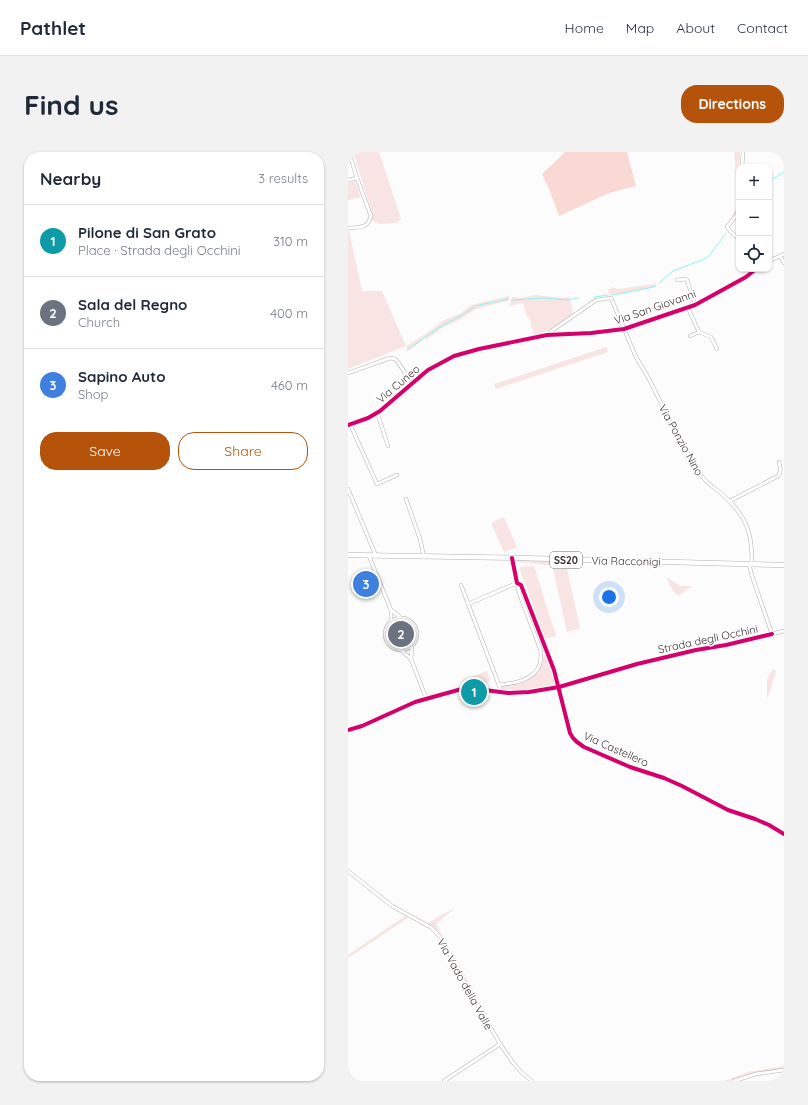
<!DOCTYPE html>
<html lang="en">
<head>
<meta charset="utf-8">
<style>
	:root { --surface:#fff; --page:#f2f2f3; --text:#1f2937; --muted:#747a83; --line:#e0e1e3; --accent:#b45309 }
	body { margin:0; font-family:Quicksand,sans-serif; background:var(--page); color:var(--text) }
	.controls { position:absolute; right:12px; top:12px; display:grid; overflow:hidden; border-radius:8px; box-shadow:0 1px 3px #0004 }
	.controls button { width:36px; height:36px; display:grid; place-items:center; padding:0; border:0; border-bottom:1px solid var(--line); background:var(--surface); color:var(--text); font:20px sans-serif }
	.you { position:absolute; left:261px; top:445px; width:14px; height:14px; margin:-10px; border:3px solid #fff; border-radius:50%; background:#1a73e8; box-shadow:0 0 0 6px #1a73e833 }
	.badge { display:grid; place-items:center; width:26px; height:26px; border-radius:50%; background:var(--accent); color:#fff; font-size:13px; font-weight:700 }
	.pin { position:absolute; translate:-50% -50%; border:2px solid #fff; box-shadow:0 1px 4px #0006 }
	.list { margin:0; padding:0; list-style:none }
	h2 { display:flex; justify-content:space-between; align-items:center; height:52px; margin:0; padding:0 16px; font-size:17px }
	h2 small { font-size:13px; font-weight:400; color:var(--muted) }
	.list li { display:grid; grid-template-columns:26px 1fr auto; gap:12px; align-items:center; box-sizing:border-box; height:72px; padding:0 16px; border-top:1px solid var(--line) }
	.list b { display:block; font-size:15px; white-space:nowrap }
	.list p { margin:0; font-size:13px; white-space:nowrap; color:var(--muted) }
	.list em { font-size:13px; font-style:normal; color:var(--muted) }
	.actions { display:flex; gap:8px; padding:12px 16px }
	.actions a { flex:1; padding:9px 0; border:1px solid var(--accent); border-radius:16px; text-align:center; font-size:14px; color:var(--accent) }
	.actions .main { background:var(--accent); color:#fff }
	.icon { flex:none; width:22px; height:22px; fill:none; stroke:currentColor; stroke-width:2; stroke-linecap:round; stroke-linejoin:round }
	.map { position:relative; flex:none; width:436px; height:929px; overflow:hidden; border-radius:16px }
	header { display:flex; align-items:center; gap:24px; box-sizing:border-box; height:56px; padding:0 20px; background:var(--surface); border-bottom:1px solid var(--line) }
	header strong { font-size:19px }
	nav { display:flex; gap:22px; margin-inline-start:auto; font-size:14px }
	.intro { display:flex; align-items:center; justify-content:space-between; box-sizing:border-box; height:96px; padding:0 24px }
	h1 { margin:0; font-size:28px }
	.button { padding:10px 18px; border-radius:16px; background:var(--accent); color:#fff; font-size:14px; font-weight:700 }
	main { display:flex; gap:24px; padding:0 24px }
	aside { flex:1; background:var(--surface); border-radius:16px; box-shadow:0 1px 3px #0004 }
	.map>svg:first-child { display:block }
	.green { fill:#f8e4e2 }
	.forest { fill:#fad8d4 }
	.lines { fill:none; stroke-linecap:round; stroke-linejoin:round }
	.stream { stroke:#8ff4f4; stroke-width:1 }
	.minor-casing { stroke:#b4b0af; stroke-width:4 }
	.primary-casing { stroke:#b4b0af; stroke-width:5.5 }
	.minor { stroke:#fff; stroke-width:3 }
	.primary { stroke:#fff; stroke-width:4.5 }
	.cycleway-casing { stroke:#fff; stroke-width:6 }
	.cycleway { stroke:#d6006c; stroke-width:4 }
	.labels { text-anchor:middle; stroke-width:3.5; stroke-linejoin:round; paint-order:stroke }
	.shield { fill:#fff; stroke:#746d6c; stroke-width:1 }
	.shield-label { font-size:10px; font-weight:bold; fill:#382e2d }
	.street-label { font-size:11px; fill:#382e2d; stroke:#fff }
</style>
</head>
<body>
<header>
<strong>Pathlet</strong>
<nav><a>Home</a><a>Map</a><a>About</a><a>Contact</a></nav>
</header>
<div class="intro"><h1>Find us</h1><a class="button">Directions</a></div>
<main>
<aside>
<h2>Nearby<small>3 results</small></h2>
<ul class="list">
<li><span class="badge" style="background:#0f9aa8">1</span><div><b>Pilone di San Grato</b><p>Place · Strada degli Occhini</p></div><em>310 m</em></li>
<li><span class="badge" style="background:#6b7280">2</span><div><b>Sala del Regno</b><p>Church</p></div><em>400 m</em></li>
<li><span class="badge" style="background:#3f7fe0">3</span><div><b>Sapino Auto</b><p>Shop</p></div><em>460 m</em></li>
</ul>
<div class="actions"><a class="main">Save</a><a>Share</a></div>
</aside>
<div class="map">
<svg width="436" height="929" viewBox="0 0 436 929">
	<rect width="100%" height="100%" fill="#fcfcfc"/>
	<!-- green -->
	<g class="green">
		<path d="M 5,0 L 31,0 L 53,67 L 49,71 L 32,72 L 24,69 L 25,64 Z"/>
		<path d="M 386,0 L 392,0 L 391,15 L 391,57 L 378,74 L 389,55 L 390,51 Z"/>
		<path d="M 7,29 L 13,45 L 0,48 L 0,31 Z"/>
		<path d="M 0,79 L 1,79 L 14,139 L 34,139 L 58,194 L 79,181 L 96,168 L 112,162 L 123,153 L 161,144 L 161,149 L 159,149 L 128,157 L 113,167 L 94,176 L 78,188 L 77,186 L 60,199 L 58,194 L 0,217 Z"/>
		<path d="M 306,132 L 309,132 L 308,135 L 262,144 L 260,138 L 263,137 L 263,135 L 270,137 Z"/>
		<path d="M 188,143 L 215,146 L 222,145 L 225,161 C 213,171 202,179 186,184 L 181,165 L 179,165 L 175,151 L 161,154 L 164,145 L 172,146 Z"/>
		<path d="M 258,195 L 260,200 L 148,237 L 146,232 Z"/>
		<path d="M 156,365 L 169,395 L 156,400 L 143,371 Z"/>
		<path d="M 169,408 L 217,410 L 221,411 L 220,413 L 200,413 L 170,410 Z"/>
		<path d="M 186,414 L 208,484 L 197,487 L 171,415 Z"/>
		<path d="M 205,417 L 219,417 L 232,476 L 219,480 Z"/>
		<path d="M 318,425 L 333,434 L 344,434 L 330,444 L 325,439 Z"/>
		<path d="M 198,501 L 208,532 L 206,534 L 162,540 L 156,539 L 153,535 C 176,532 192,529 196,503 Z"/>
		<path d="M 425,517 L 428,519 L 421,542 L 419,547 L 419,527 Z"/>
		<path d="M 139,519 L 142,527 L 142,529 L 139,531 L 116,530 L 115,528 Z"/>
		<path d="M 107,756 L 88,772 L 94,782 L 80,771 L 93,763 Z"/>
		<path d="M 57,764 L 60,766 L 0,806 L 0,803 Z"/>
		<path d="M 104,800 L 133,853 L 131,855 L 102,802 Z"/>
		<path d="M 436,914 L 436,916 L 397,923 L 383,929 L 376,929 L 400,920 Z"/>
	</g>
	<!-- forest -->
	<path class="forest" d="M 217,0 L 279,0 L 288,34 L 261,41 L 211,64 L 201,37 L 194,22 Z"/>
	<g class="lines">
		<!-- stream -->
		<g class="stream">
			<path d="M 421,29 L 436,20"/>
			<path d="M 312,131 L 314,128 L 325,119 L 354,108 L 361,104 L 378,81"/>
			<path d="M 265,143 L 301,136 L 307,134"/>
			<path d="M 246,145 L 260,143"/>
			<path d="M 164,148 L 196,146 L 220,148 L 230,146"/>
			<path d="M 59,198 L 92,175 L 116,162 L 127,154 L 160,147"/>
		</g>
		<!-- minor casing -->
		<g class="minor-casing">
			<g id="minor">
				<path d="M 394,15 L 395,0"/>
				<path d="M 0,28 L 9,26"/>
				<path d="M 391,60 L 379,75 L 383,80 L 391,87"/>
				<path d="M 0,76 C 11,75 20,77 23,64 L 9,26 L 1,0"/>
				<path d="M 432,104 L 436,111"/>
				<path d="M 421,109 L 436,102"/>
				<path d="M 329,128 L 336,127 L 339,128 L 347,153"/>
				<path d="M 340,156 L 351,180"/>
				<path d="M 199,183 L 202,180 L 248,148 L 263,146 L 288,205 L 300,225 L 324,273 L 352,322 C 358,331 367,336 375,343 C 385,352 396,365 400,378 C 404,389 404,401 404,412"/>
				<path d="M 342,184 L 351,180 L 363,185 L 369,197"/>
				<path d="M 0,221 L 42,206 L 47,207 L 49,209 L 64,231"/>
				<path d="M 29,260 L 40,294"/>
				<path d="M 2,272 L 29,332 L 49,323"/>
				<path d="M 0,273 L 20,266 L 32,259 L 74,223 L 80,218 L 106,204 L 131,197 L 199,183 L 243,181 L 276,177 L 347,153 L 398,125 L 408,117"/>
				<path d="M 0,337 L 28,404"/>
				<path d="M 58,347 L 72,387 L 76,405"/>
				<path d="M 382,349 L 430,324 C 434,319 432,315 431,310"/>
				<path d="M 21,404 L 43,458 L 43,469"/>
				<path d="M 164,406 L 169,431 L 173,433 L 206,518 L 222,581 L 225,586 L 229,590 L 236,595 L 282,615 L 316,626 L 334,634 L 380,658 L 407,667 L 421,673 L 436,682"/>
				<path d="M 401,412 L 404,424 L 424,482 L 436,479"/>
				<path d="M 113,433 L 154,541"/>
				<path d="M 120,452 L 169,431 L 171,441 L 193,499 C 193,504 193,507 192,512 C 186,529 166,531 151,533"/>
				<path d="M 43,458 L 52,465"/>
				<circle cx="53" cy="482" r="16"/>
				<path d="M 64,495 L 63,507 L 78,546"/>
				<path d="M 54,499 L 63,507"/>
				<path d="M 0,578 L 14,574 L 67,550 L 110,538 L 121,536 L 160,541 L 181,540 L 211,535 L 289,512 L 348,498 L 378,493 L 424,482"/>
				<path d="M 0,719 L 44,754 L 84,776 L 94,787 L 112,823 L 152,892 L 166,912 L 175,922 L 184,929"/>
				<path d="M 96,929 L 152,892"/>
				<path d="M 386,929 L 408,922 L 436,918"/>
			</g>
		</g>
		<!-- primary casing -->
		<g class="primary-casing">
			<path id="primary" d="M 0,403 L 172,406 L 436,413"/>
		</g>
		<!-- minor -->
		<use href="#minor" class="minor"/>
		<!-- primary -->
		<use href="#primary" class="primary"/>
		<!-- cycleway casing -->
		<g class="cycleway-casing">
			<g id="cycleway">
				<path d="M 0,273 L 20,266 L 32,259 L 74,223 L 80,218 L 106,204 L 131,197 L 199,183 L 243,181 L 276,177 L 347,153 L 398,125 L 408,117"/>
				<path d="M 164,406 L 169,431 L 173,433 L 206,518 L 222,581 L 225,586 L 229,590 L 236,595 L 282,615 L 316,626 L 334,634 L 380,658 L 407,667 L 421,673 L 436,682"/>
				<path d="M 0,578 L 14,574 L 67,550 L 110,538 L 121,536 L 160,541 L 181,540 L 211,535 L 289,512 L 348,498 L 378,493 L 424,482"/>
			</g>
		</g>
		<!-- cycleway -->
		<use href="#cycleway" class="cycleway"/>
	</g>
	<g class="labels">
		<!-- shield labels -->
		<rect class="shield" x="202" y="400" width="32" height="16" rx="3"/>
		<g class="shield-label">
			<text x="218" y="412">SS20</text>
		</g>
		<!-- street labels -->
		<g class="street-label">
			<text transform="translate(307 155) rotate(-19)" y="4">Via San Giovanni</text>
			<text transform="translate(50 232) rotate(-40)" y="4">Via Cuneo</text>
			<text transform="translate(333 288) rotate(61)" y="4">Via Ponzio Nino</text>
			<text transform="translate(278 409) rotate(1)" y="4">Via Racconigi</text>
			<text transform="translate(360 487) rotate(-12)" y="4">Strada degli Occhini</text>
			<text transform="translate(268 597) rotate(24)" y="4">Via Castellero</text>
			<text transform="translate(117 832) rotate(61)" y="4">Via Vado della Valle</text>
		</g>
	</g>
</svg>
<div class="controls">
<button>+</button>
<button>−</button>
<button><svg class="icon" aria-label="locate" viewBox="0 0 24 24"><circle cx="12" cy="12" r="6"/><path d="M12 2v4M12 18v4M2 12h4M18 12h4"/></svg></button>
</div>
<div class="you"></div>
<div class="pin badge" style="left:126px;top:540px;background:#0f9aa8">1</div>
<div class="pin badge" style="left:53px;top:482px;background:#6b7280">2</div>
<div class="pin badge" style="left:18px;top:432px;background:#3f7fe0">3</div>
</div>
</main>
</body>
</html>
